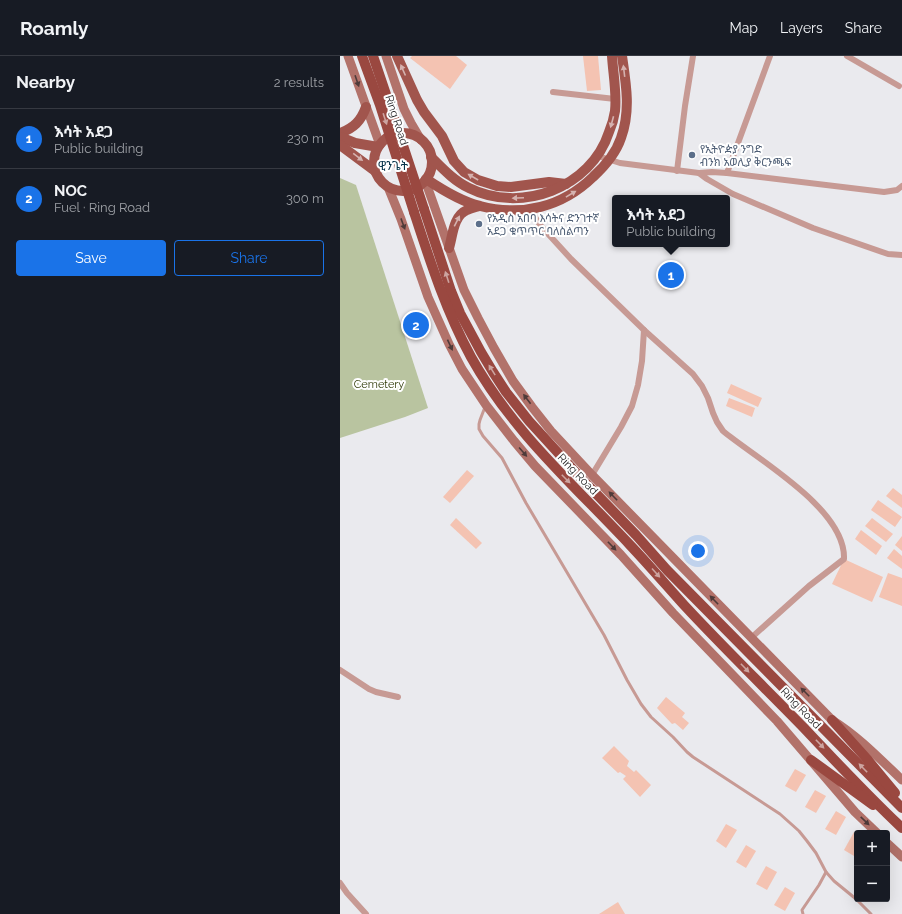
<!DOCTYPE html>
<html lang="en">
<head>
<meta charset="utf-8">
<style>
	:root { --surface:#171b24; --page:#20242c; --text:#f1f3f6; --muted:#9ea1a6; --line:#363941; --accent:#1a73e8 }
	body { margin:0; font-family:Raleway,"Noto Sans Ethiopic",sans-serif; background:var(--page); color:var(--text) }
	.controls { position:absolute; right:12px; bottom:12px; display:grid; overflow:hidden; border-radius:4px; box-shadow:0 4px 16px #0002 }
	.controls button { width:36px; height:36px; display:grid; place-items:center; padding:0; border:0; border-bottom:1px solid var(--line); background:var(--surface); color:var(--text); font:20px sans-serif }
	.you { position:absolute; left:358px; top:495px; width:14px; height:14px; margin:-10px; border:3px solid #fff; border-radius:50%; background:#1a73e8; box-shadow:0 0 0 6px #1a73e833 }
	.badge { display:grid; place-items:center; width:26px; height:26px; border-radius:50%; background:var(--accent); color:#fff; font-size:13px; font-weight:700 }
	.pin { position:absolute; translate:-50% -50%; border:2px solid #fff; box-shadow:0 1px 4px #0006 }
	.popup { position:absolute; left:272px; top:139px; width:118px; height:52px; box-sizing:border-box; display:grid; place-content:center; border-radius:4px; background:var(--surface); filter:drop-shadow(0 1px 3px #0005); font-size:13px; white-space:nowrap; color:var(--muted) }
	.popup b { font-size:15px; color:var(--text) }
	.popup::after { content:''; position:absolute; left:50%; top:100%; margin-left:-8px; border:8px solid transparent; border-top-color:var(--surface) }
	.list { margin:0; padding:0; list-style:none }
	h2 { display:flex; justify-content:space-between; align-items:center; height:52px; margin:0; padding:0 16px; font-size:17px }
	h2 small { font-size:13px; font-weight:400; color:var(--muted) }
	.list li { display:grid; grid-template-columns:26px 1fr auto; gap:12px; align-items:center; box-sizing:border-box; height:60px; padding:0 16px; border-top:1px solid var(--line) }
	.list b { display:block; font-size:15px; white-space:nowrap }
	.list p { margin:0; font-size:13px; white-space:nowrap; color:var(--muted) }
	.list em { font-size:13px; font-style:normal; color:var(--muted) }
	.actions { display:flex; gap:8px; padding:12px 16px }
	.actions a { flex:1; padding:9px 0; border:1px solid var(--accent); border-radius:4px; text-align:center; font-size:14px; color:var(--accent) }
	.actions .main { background:var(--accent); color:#fff }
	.map { position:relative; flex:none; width:562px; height:858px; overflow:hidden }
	header { display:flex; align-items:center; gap:24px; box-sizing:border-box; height:56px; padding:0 20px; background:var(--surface); border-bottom:1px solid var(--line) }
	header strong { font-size:19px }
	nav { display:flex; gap:22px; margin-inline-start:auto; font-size:14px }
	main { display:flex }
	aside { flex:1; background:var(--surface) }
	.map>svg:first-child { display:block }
	.green { fill:#b9c4a0 }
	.building { fill:#f4c3b2 }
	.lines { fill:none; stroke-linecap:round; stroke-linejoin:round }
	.service { stroke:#c79a94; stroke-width:3 }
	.minor { stroke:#c79a94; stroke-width:6 }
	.secondary { stroke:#b2726a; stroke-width:9 }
	.primary { stroke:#a1554d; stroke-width:10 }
	.trunk { stroke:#9a4840; stroke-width:10 }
	.trunk-bridge { stroke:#9a4840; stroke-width:10 }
	.oneway { fill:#d5b2af }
	.oneway2 { fill:#4f3b3a }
	.oneway3 { fill:#cca4a0 }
	.service-dot { fill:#5c6f8a; stroke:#fff; stroke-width:1.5 }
	.labels { text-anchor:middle; stroke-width:4; stroke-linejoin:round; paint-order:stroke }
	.street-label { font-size:11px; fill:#242426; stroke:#fff }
	.service-label { font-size:11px; fill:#4e5e75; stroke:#fff; text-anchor:start }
	.park-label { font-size:11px; fill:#2f3a07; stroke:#fff }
	.neighbourhood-label { font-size:12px; fill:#063349; stroke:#fff }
</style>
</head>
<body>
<header>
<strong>Roamly</strong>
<nav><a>Map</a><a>Layers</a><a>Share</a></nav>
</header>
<main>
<aside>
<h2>Nearby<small>2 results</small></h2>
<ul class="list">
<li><span class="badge">1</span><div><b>እሳት አደጋ</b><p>Public building</p></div><em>230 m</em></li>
<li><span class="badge">2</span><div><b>NOC</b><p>Fuel · Ring Road</p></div><em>300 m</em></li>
</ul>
<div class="actions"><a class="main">Save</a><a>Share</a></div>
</aside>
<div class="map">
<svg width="562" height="858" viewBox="0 0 562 858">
	<rect width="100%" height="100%" fill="#eaeaee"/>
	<!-- green -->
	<path class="green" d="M 0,122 L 16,129 L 88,352 L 65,361 L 0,382 Z"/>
	<!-- building -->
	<g class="building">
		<path d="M 72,0 L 116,0 L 127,9 L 110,33 L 70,2 Z"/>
		<path d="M 243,0 L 258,0 L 261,34 L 247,35 Z"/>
		<path d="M 391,328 L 422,342 L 418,351 L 387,337 Z"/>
		<path d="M 389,342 L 415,352 L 412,361 L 386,350 Z"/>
		<path d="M 127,414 L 134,420 L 110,447 L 103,441 Z"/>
		<path d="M 553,432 L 562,439 L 562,452 L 546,440 Z"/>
		<path d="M 538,444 L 562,461 L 555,471 L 531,454 Z"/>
		<path d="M 116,462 L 142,487 L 136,493 L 110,469 Z"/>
		<path d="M 532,462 L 553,478 L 546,486 L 525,470 Z"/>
		<path d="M 521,474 L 542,490 L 536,499 L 515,483 Z"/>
		<path d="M 562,480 L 562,495 L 555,489 Z"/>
		<path d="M 554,493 L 562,500 L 562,513 L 547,502 Z"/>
		<path d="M 504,503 L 543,521 L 532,546 L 492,528 Z"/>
		<path d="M 548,517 L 562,522 L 562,550 L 539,541 Z"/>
		<path d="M 326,641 L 345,657 L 342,661 L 349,667 L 343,674 L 335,667 L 332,668 L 317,652 Z"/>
		<path d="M 274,690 L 289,705 L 287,710 L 294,716 L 296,714 L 311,729 L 300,741 L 283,723 L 286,720 L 280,716 L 278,717 L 262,702 Z"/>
		<path d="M 455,713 L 466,719 L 456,736 L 445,730 Z"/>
		<path d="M 475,734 L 486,740 L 476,757 L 465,751 Z"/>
		<path d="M 496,755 L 506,761 L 496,779 L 485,773 Z"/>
		<path d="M 386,768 L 397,774 L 386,792 L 376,785 Z"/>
		<path d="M 514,776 L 517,778 L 517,795 L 514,800 L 504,794 Z"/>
		<path d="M 406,789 L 416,795 L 406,812 L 396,806 Z"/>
		<path d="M 426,810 L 437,816 L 427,834 L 416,828 Z"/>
		<path d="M 445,831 L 455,837 L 445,855 L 434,849 Z"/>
		<path d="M 278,846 L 285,858 L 259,858 Z"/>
	</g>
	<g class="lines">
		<!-- service -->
		<g class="service">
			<path d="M 145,351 L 140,364 L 139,368 L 139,373 L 143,380 L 162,402 L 186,447 L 264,579 L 287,624 L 301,648 L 311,661 L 333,681 L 347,696 L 353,701 L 440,758 L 459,775 L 467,785 L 476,797 L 486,816 L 494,825 L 516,843 L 531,858"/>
			<path d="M 463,858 L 462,854 L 479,829 L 486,816"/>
		</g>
		<!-- minor -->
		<g class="minor">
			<path d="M 507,0 L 559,30"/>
			<path d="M 213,36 L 275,43"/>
			<path d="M 258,100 L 280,107 L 359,117 L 367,123 L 393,138 L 473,172 L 548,198 L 562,199"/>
			<path d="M 337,115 L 345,50 L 353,0"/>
			<path d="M 359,117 L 372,116 L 387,117 L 430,0"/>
			<path d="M 387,117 L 544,136 L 557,134 L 562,130"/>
			<path d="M 190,153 L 200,169 L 231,203 L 304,274 L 353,318 L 362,330 L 368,342 L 373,357 L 377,366 L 383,375 C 418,404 506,453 504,503 L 469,530 L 411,582"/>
			<path d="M 252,419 L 281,371 L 292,350 L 298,329 L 302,305 L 304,274"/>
			<path d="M 0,614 L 29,633 L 36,636 L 58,641"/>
			<path d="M 0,827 L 7,837 L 26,858"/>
		</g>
		<!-- secondary -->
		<g class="secondary">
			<path d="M 8,0 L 40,89"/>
			<path d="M 46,0 L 64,53 L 71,67 L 81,84"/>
			<path d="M 85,124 L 124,234 L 138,262 L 154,292 L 173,325 L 192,351 L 211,375 L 252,419 L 492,664 C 518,680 540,703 562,724"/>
			<path d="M 48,131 L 61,163 L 88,241 L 109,288 L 122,313 L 146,349 L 174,385 L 195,410 L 281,499 L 333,557 L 437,665 L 515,756 L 537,777"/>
			<path d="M 547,787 L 562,801"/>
		</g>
		<!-- primary -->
		<g class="primary">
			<path d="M 57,0 L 77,44 L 84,56 L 102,80 L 114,105 L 124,116 L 138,124 L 157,130 L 171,131 L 209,126 L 226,128"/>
			<path d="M 0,77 C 14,72 21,65 26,51"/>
			<circle cx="63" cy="106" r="29"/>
			<path d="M 0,81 L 15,87 L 38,91"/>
			<path d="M 0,89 L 35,115"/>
			<path d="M 91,101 C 102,112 114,125 129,132 C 181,158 251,132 269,76 C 272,69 274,62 275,55 C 277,38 273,17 272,0"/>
			<path d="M 86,123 C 101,133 122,146 140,150 C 182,161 222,151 253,121 C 265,110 276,97 281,82 C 291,55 286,27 282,0"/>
			<path d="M 109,192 C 113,179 113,160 127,154 C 131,152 136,151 139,150"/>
		</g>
		<!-- trunk -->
		<g class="trunk">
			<path d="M 84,153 L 111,235 L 120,257 L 141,296 L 153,316 L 166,336 L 189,365 L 241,422 L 296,479 L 327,514 L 562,752"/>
			<path d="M 74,156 C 90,205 106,255 131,301 C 172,375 234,429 290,489 C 309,509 326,529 344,549 C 383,591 424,631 464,672 C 496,706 528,740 562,772"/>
			<path d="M 492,664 L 527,703 L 555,737"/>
			<path d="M 471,704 L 533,749"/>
		</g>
		<!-- trunk-bridge -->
		<g class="trunk-bridge">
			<path d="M 22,0 L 40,49 L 74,156"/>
			<path d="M 33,0 L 52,56 L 84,153"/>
		</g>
	</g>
	<!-- one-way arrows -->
	<defs><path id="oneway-solid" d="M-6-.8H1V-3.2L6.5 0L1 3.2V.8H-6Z"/></defs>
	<g class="oneway">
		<use href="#oneway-solid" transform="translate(63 14) rotate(-114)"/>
		<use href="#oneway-solid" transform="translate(284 15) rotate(-97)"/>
		<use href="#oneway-solid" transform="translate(272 66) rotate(105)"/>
		<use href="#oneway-solid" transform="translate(18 101) rotate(37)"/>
		<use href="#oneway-solid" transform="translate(133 121) rotate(-150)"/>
		<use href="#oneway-solid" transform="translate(231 138) rotate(-31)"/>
		<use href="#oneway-solid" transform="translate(178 142) rotate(177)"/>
		<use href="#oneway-solid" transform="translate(117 165) rotate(-63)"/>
	</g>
	<g class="oneway2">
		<use href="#oneway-solid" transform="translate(17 25) rotate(71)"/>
		<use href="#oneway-solid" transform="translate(63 168) rotate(70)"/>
		<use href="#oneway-solid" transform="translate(110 289) rotate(65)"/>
		<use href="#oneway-solid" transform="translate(187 343) rotate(-127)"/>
		<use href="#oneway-solid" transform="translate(183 396) rotate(49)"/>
		<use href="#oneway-solid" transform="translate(273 440) rotate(-134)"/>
		<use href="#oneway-solid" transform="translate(272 490) rotate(46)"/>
		<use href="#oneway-solid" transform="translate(374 544) rotate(-134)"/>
		<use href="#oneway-solid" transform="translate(465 636) rotate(-135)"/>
		<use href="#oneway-solid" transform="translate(525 765) rotate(44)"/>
	</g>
	<g class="oneway3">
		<use href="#oneway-solid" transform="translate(45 63) rotate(72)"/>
		<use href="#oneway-solid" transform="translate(107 221) rotate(-108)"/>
		<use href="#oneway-solid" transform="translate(152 314) rotate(-122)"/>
		<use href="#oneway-solid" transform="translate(226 423) rotate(45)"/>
		<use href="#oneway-solid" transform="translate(316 517) rotate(48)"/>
		<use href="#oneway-solid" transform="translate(405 612) rotate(46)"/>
		<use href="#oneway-solid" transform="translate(480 688) rotate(46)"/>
		<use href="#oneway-solid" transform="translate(523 712) rotate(-134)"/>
	</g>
	<!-- markers -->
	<g class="service-dot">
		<circle cx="352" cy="99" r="4"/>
		<circle cx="139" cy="168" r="4"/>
	</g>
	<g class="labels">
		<!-- street labels -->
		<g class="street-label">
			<text transform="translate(57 64) rotate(72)" y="4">Ring Road</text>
			<text transform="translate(238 418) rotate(46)" y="4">Ring Road</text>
			<text transform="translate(461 652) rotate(46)" y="4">Ring Road</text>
		</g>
		<!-- service labels -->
		<g class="service-label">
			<text x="360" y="97">የኢትዮዽያ ንግድ<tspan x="360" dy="13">ብንክ አወሊያ ቅርንጫፍ</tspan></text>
			<text x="147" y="166">የአዲስ አበባ እሳትና ድንገተኛ<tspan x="147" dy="13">አደጋ ቁጥጥር ባለስልጣን</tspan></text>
		</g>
		<!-- park labels -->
		<g class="park-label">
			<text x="39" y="332">Cemetery</text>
		</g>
		<!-- neighbourhood labels -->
		<g class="neighbourhood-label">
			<text x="53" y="114">ዊንጌት</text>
		</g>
	</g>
</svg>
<div class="controls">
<button>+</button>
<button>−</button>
</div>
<div class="you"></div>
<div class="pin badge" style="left:331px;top:219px">1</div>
<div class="popup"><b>እሳት አደጋ</b>Public building</div>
<div class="pin badge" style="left:76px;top:269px">2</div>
</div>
</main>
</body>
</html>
